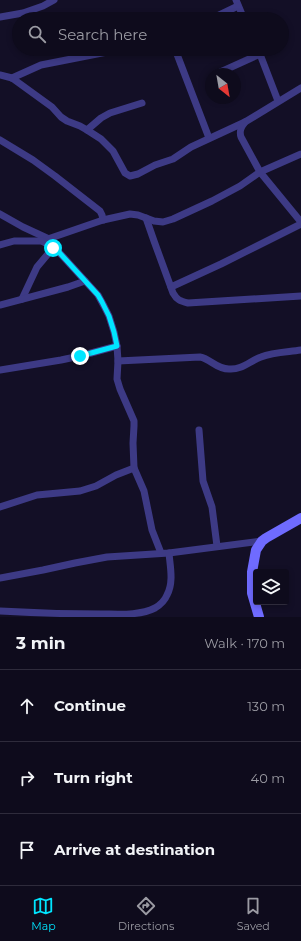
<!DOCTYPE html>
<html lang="en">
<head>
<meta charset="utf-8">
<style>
	:root { --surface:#0e0b1c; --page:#1c1929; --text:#f1f3f6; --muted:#9b9ba3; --line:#2e2b3b; --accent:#00e5ff }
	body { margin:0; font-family:Montserrat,sans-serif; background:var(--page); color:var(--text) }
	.controls { position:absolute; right:12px; bottom:12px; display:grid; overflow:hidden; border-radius:4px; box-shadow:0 2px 6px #0003 }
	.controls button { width:36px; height:36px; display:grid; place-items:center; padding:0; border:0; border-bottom:1px solid var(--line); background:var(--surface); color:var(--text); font:20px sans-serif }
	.compass { position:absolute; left:205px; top:68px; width:36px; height:36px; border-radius:50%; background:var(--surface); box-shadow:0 2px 6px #0003; rotate:149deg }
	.stop { position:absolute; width:12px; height:12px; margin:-9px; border:3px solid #00e5ff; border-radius:50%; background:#fff }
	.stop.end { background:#00e5ff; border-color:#fff; box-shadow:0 1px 4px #0008 }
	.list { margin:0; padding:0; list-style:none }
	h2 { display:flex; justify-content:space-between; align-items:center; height:52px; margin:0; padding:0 16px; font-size:17px }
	h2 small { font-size:13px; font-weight:400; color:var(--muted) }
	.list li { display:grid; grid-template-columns:26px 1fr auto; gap:12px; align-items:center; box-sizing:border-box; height:72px; padding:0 16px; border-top:1px solid var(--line) }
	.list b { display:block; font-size:15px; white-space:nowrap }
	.list em { font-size:13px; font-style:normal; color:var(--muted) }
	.icon { flex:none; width:22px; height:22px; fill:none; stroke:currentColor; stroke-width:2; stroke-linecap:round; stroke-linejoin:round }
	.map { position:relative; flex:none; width:301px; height:617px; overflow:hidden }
	.search { position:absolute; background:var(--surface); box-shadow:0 2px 6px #0003; left:12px; right:12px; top:12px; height:44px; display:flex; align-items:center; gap:10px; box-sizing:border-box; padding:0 14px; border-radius:22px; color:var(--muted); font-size:15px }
	.sheet { height:268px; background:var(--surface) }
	nav { display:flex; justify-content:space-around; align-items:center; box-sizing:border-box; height:56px; border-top:1px solid var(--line); background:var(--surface); font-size:11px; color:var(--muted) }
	nav a { display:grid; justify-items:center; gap:2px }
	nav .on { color:var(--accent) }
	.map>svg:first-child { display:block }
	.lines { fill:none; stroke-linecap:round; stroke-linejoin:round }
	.street { stroke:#3d3a85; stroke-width:7 }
	.secondary { stroke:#6f6bff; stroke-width:10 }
	.route { stroke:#00e5ff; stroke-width:5 }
</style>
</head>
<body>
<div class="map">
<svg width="301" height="617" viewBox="0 0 301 617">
	<rect width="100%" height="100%" fill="#130f26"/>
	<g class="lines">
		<!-- street -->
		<g class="street">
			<path d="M 236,0 L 244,19"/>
			<path d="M 0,17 L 23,13 L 43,6 L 54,0"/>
			<path d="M 211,19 L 238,6"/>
			<path d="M 175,49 L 209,138"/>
			<path d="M 258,49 L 278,101"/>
			<path d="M 216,74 L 260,54"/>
			<path d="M 0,75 L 12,78 L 52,107 L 61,117 L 67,121 L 80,126 L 87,130 L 101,139 L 113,151 L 125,173 L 130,176 L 138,174 L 155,165 L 173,159 L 191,147 L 245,122 L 301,88"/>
			<path d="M 12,78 L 41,65 L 107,52"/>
			<path d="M 245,122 C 241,127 239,131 241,137 L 260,172 L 301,222"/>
			<path d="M 87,130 L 101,118 L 110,113 L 142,103"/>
			<path d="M 0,140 L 33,160 L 55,176 L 100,211 L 102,215 L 103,220"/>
			<path d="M 0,214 L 23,227 L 49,239"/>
			<path d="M 146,218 L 154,241 L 173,293 C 177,300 180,301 188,303 L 301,296"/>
			<path d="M 0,245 L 14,241 L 42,241 L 103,220 L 130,214 L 138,215 L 154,221 L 163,222 L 173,219 L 212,201 L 240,186 L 260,172 L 301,154"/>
			<path d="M 171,287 L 221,264 L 301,224"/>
			<path d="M 22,299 L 37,267 L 53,248"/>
			<path d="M 0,305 L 68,287 L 85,281"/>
			<path d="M 118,361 L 200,357 C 211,359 216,369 229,369 C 242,370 250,361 261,357 C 273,352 288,352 301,350"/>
			<path d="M 0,370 L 61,360 L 80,356 L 117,346"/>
			<path d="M 199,430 L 203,481 L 212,507 L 217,546"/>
			<path d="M 134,468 L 144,491 L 152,530 L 161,553"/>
			<path d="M 0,507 L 37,495 L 80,491 L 96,486 L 116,475 L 134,468 L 133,443 L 134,426 L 134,421 L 120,389 L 117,379 L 118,361 L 117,346 L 114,332 L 109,316 L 104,306 L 98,295 L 57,250 L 42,241"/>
			<path d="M 0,578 L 43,570 L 75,563 L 107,557 L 169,553 L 262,541"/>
			<path d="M 0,611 C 34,613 67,614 101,614 C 118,614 139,616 155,608 C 160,605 165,600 167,595 C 174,582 170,566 169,553"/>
		</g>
		<!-- secondary -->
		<path class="secondary" d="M 259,617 L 252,593 L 252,572 L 256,550 L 262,541 L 266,538 L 301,518"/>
	</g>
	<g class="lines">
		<!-- route -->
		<path class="route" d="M 53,248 L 57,250 L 98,295 L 102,302 L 109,316 L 114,332 L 117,346 L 80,356"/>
	</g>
</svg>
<div class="controls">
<button><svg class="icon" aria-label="layers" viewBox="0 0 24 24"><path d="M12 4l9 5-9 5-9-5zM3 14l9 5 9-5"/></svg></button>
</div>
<svg class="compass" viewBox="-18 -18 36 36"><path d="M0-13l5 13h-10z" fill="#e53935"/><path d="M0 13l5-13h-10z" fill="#9b9ba3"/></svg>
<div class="stop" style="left:53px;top:248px"></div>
<div class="stop end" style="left:80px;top:356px"></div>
<div class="search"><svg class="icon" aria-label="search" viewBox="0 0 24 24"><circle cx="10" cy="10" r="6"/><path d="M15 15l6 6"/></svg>Search here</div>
</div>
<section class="sheet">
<h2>3 min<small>Walk · 170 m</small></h2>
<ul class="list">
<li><svg class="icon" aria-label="ahead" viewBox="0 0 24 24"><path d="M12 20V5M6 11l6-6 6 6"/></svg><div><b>Continue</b></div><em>130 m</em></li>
<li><svg class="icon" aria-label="right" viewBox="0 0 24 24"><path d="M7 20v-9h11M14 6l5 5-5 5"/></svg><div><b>Turn right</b></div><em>40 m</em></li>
<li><svg class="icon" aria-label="arrive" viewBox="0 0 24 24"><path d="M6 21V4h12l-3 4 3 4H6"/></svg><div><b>Arrive at destination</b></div></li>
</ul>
</section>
<nav>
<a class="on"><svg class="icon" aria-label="map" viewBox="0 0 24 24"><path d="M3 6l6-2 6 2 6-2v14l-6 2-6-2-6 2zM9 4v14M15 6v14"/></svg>Map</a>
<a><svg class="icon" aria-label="directions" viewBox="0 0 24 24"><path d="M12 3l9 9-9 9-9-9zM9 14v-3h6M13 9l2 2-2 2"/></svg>Directions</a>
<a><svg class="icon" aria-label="saved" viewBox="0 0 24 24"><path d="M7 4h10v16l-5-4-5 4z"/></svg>Saved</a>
</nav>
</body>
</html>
